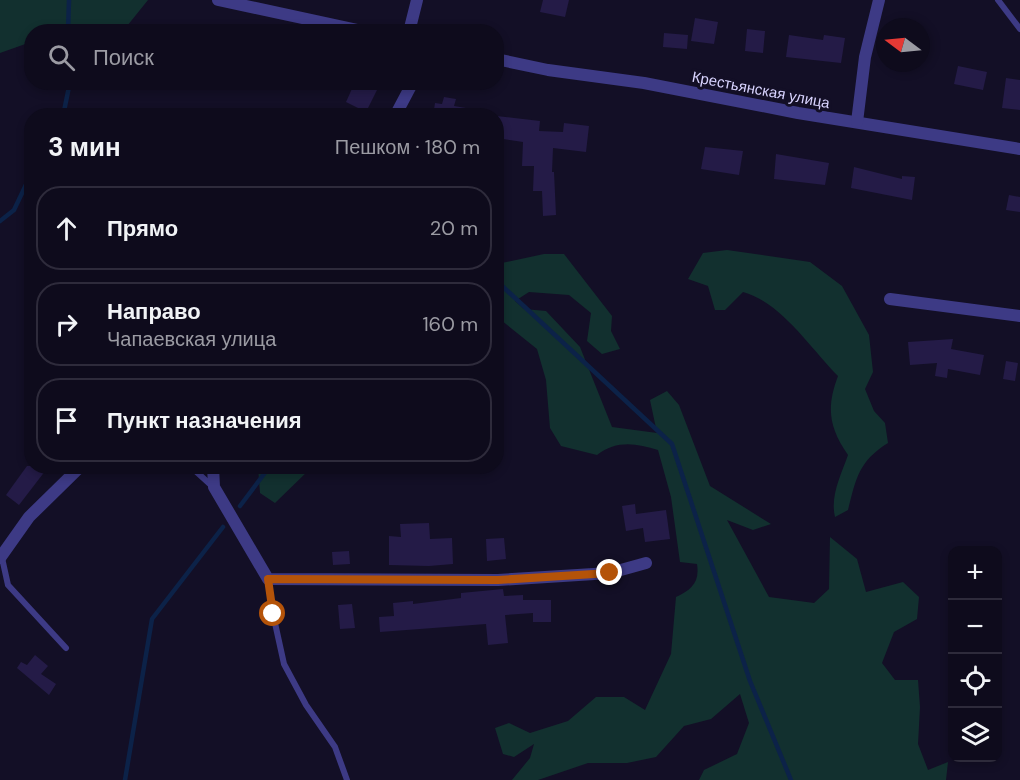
<!DOCTYPE html>
<html lang="ru">
<head>
<meta charset="utf-8">
<style>
	:root { --surface:#0e0b1c; --page:#171425; --text:#f1f3f6; --muted:#9b9ba3; --line:#2e2b3b }
	body { margin:0; font-family:"DM Sans",sans-serif; background:var(--page); color:var(--text) }
	.controls { position:absolute; right:18px; bottom:18px; display:grid; overflow:hidden; border-radius:12px; box-shadow:0 3px 9px #0003 }
	.controls button { width:54px; height:54px; display:grid; place-items:center; padding:0; border:0; border-bottom:2px solid var(--line); background:var(--surface); color:var(--text); font:30px sans-serif }
	.compass { position:absolute; left:876px; top:18px; width:54px; height:54px; border-radius:50%; background:var(--surface); box-shadow:0 3px 9px #0003; rotate:286deg }
	.stop { position:absolute; width:18px; height:18px; margin:-14px; border:4px solid #b45309; border-radius:50%; background:#fff }
	.stop.end { background:#b45309; border-color:#fff; box-shadow:0 2px 6px #0008 }
	.list { margin:0; padding:0; list-style:none }
	h2 { display:flex; justify-content:space-between; align-items:center; height:78px; margin:0; padding:0 24px; font-size:26px }
	h2 small { font-size:20px; font-weight:400; color:var(--muted) }
	.list li { display:grid; grid-template-columns:39px 1fr auto; gap:18px; align-items:center; box-sizing:border-box; height:84px; margin:0 12px 12px; padding:0 12px; border:2px solid var(--line); border-radius:24px }
	.list b { display:block; font-size:22px; white-space:nowrap }
	.list p { margin:0; font-size:20px; white-space:nowrap; color:var(--muted) }
	.list em { font-size:20px; font-style:normal; color:var(--muted) }
	.icon { flex:none; width:33px; height:33px; fill:none; stroke:currentColor; stroke-width:2; stroke-linecap:round; stroke-linejoin:round }
	.map { position:relative; flex:none; width:1020px; height:780px; overflow:hidden }
	.search { position:absolute; background:var(--surface); box-shadow:0 3px 9px #0003; left:24px; top:24px; width:480px; height:66px; display:flex; align-items:center; gap:15px; box-sizing:border-box; padding:0 21px; border-radius:24px; color:var(--muted); font-size:22px }
	.panel { position:absolute; background:var(--surface); box-shadow:0 3px 9px #0003; left:24px; top:108px; width:480px; height:366px; border-radius:24px }
	.map>svg:first-child { display:block }
	.green { fill:#12302f }
	.lines { fill:none; stroke-linecap:round; stroke-linejoin:round }
	.stream { stroke:#0c2248; stroke-width:4.5 }
	.building { fill:#241b47 }
	.lane { stroke:#3d3a85; stroke-width:6 }
	.street { stroke:#3d3a85; stroke-width:12 }
	.route { stroke:#b45309; stroke-width:8 }
	.labels { text-anchor:middle; stroke-width:6; stroke-linejoin:round; paint-order:stroke }
	.street-label { font-size:15px; fill:#d9d4ff; stroke:#130f26 }
</style>
</head>
<body>
<div class="map">
<svg width="1020" height="780" viewBox="0 0 1020 780">
	<rect width="100%" height="100%" fill="#130f26"/>
	<!-- green -->
	<g class="green">
		<path d="M 0,0 L 148,0 L 123,31 L 32,32 L 31,42 L 0,53 Z"/>
		<path d="M 727,250 L 810,262 L 842,286 L 869,335 L 873,372 L 865,389 L 874,411 L 885,423 L 888,443 C 859,461 856,478 848,510 L 835,517 C 830,496 841,475 848,455 C 829,427 826,408 838,376 C 810,348 782,303 743,292 L 725,310 L 715,310 L 708,286 L 688,279 L 703,253 Z"/>
		<path d="M 544,254 L 564,254 L 612,316 L 611,331 L 620,349 L 602,354 L 587,341 L 591,313 L 569,295 L 529,292 L 515,301 L 524,309 L 546,311 L 580,347 L 612,427 L 657,433 L 650,400 L 667,391 L 679,405 L 710,486 L 771,524 L 753,530 L 727,520 L 769,597 L 814,603 L 829,589 L 830,537 L 857,559 L 866,592 L 903,582 L 919,597 L 917,619 L 894,632 L 882,663 L 895,680 L 918,680 L 920,707 L 918,744 L 928,770 L 948,762 L 946,780 L 699,780 L 704,770 L 737,754 L 749,723 L 740,694 L 711,719 L 684,726 L 656,757 L 627,763 L 588,763 L 538,780 L 512,780 L 530,758 L 534,744 L 514,757 L 503,754 L 495,728 L 509,723 L 530,733 L 568,721 L 596,697 L 624,697 L 645,710 L 671,654 L 676,597 C 691,590 700,583 697,564 L 680,562 L 671,497 L 658,450 C 636,443 616,440 597,455 L 561,446 L 550,428 L 546,380 L 537,349 L 496,316 L 497,264 Z"/>
		<path d="M 258,467 L 258,466 L 312,467 L 275,503 L 260,493 Z"/>
	</g>
	<g class="lines">
		<!-- stream -->
		<g class="stream">
			<path d="M 68,32 L 69,0"/>
			<path d="M 63,116 L 70,82"/>
			<path d="M 0,221 L 14,210 L 32,172"/>
			<path d="M 496,286 L 500,284 L 672,444 L 750,681 L 791,780"/>
			<path d="M 240,506 L 270,466"/>
			<path d="M 125,780 L 152,619 L 223,527"/>
		</g>
	</g>
	<!-- building -->
	<g class="building">
		<path d="M 543,0 L 569,0 L 565,17 L 540,12 Z"/>
		<path d="M 695,18 L 718,22 L 714,44 L 691,41 Z"/>
		<path d="M 747,29 L 765,31 L 763,53 L 745,51 Z"/>
		<path d="M 664,33 L 688,35 L 687,49 L 663,47 Z"/>
		<path d="M 789,35 L 823,40 L 824,35 L 845,38 L 841,63 L 786,57 Z"/>
		<path d="M 958,66 L 987,72 L 983,90 L 954,84 Z"/>
		<path d="M 1006,78 L 1020,80 L 1020,110 L 1002,108 Z"/>
		<path d="M 355,82 L 377,90 L 366,112 L 346,102 Z"/>
		<path d="M 444,97 L 456,99 L 454,106 L 472,109 L 471,116 L 433,116 L 435,103 L 442,104 Z"/>
		<path d="M 496,116 L 540,121 L 539,131 L 563,132 L 564,123 L 589,126 L 586,152 L 553,148 L 552,172 L 554,172 L 556,215 L 543,216 L 542,191 L 533,191 L 534,166 L 522,166 L 523,142 L 496,138 Z"/>
		<path d="M 705,147 L 743,151 L 739,175 L 701,169 Z"/>
		<path d="M 776,154 L 829,163 L 825,185 L 774,179 Z"/>
		<path d="M 854,167 L 902,179 L 902,176 L 915,177 L 912,200 L 851,188 Z"/>
		<path d="M 1009,195 L 1020,197 L 1020,212 L 1006,210 Z"/>
		<path d="M 953,339 L 951,349 L 984,355 L 980,375 L 948,369 L 947,378 L 935,376 L 937,363 L 910,365 L 908,342 Z"/>
		<path d="M 1006,361 L 1018,363 L 1015,381 L 1003,379 Z"/>
		<path d="M 27,466 L 49,466 L 19,505 L 6,495 Z"/>
		<path d="M 635,504 L 636,514 L 666,510 L 670,539 L 645,542 L 643,528 L 626,531 L 622,506 Z"/>
		<path d="M 429,523 L 430,539 L 452,538 L 453,564 L 429,566 L 389,565 L 389,536 L 401,537 L 400,524 Z"/>
		<path d="M 504,538 L 506,559 L 487,561 L 486,539 Z"/>
		<path d="M 349,551 L 350,564 L 333,565 L 332,552 Z"/>
		<path d="M 503,589 L 504,596 L 523,595 L 523,600 L 551,600 L 551,622 L 533,622 L 533,613 L 505,615 L 508,643 L 488,645 L 486,624 L 380,632 L 379,617 L 394,616 L 393,603 L 413,601 L 413,604 L 461,598 L 461,593 Z"/>
		<path d="M 352,604 L 355,628 L 340,629 L 338,605 Z"/>
		<path d="M 35,655 L 48,666 L 41,674 L 56,684 L 49,695 L 17,668 L 21,662 L 27,665 Z"/>
	</g>
	<g class="lines">
		<!-- lane -->
		<g class="lane">
			<path d="M 998,0 L 1020,29"/>
			<path d="M 190,466 L 212,486"/>
			<path d="M 2,558 L 8,585 L 66,648"/>
			<path d="M 268,579 L 273,614 L 284,664 L 306,705 L 335,747 L 347,780"/>
		</g>
		<!-- street -->
		<g class="street">
			<path d="M 218,0 L 367,32"/>
			<path d="M 409,32 L 417,0"/>
			<path d="M 496,59 L 548,70 L 644,83 L 798,113 L 1020,149"/>
			<path d="M 395,116 L 413,82"/>
			<path d="M 857,122 L 865,57 L 879,0"/>
			<path d="M 890,299 L 1020,316"/>
			<path d="M 213,466 L 214,487 L 268,579 L 498,580 L 610,573 L 646,563"/>
			<path d="M 0,558 L 29,517 L 81,466"/>
		</g>
	</g>
	<g class="lines">
		<!-- route -->
		<path class="route" d="M 273,614 L 268,579 L 498,580 L 610,573"/>
	</g>
	<g class="labels">
		<!-- street labels -->
		<g class="street-label">
			<text transform="translate(761 90) rotate(11)" y="5">Крестьянская улица</text>
		</g>
	</g>
</svg>
<div class="controls">
<button>+</button>
<button>−</button>
<button><svg class="icon" aria-label="locate" viewBox="0 0 24 24"><circle cx="12" cy="12" r="6"/><path d="M12 2v4M12 18v4M2 12h4M18 12h4"/></svg></button>
<button><svg class="icon" aria-label="layers" viewBox="0 0 24 24"><path d="M12 4l9 5-9 5-9-5zM3 14l9 5 9-5"/></svg></button>
</div>
<svg class="compass" viewBox="-18 -18 36 36"><path d="M0-13l5 13h-10z" fill="#e53935"/><path d="M0 13l5-13h-10z" fill="#9b9ba3"/></svg>
<div class="stop" style="left:273px;top:614px"></div>
<div class="stop end" style="left:610px;top:573px"></div>
<div class="search"><svg class="icon" aria-label="search" viewBox="0 0 24 24"><circle cx="10" cy="10" r="6"/><path d="M15 15l6 6"/></svg>Поиск</div>
<section class="panel">
<h2>3 мин<small>Пешком · 180 m</small></h2>
<ul class="list">
<li><svg class="icon" aria-label="ahead" viewBox="0 0 24 24"><path d="M12 20V5M6 11l6-6 6 6"/></svg><div><b>Прямо</b></div><em>20 m</em></li>
<li><svg class="icon" aria-label="right" viewBox="0 0 24 24"><path d="M7 20v-9h11M14 6l5 5-5 5"/></svg><div><b>Направо</b><p>Чапаевская улица</p></div><em>160 m</em></li>
<li><svg class="icon" aria-label="arrive" viewBox="0 0 24 24"><path d="M6 21V4h12l-3 4 3 4H6"/></svg><div><b>Пункт назначения</b></div></li>
</ul>
</section>
</div>
</body>
</html>
